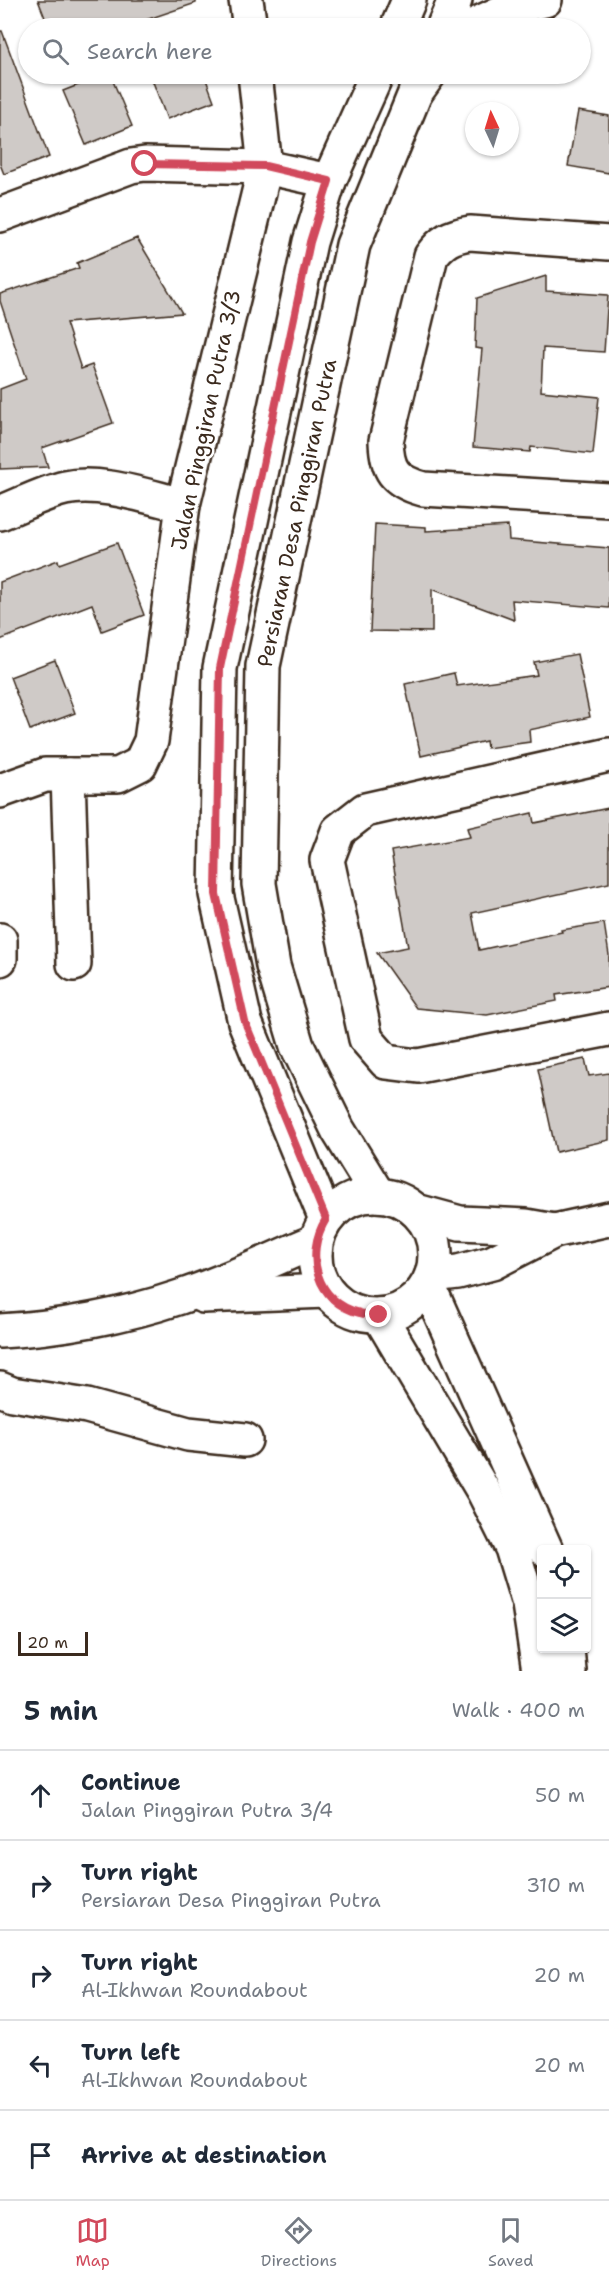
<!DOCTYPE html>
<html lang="en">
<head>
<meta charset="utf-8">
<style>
	:root { --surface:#fff; --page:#f2f2f3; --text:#1f2937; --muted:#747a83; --line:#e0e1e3; --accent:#d1495b }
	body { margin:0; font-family:"Shantell Sans",sans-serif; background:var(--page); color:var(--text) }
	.controls { position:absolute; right:18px; bottom:18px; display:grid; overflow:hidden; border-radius:6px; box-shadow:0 2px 4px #0004 }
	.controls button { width:54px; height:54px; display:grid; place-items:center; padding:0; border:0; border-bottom:2px solid var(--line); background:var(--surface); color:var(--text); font:30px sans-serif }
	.compass { position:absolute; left:465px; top:102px; width:54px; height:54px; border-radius:50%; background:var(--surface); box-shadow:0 2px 4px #0004; rotate:356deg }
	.scale { position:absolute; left:18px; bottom:15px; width:70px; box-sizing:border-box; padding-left:6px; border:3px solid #3b2a1e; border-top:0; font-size:16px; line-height:21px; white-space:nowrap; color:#3b2a1e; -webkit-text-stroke:4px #fff; paint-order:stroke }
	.stop { position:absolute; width:18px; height:18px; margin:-14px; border:4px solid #d1495b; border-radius:50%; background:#fff }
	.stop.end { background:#d1495b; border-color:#fff; box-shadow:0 2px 6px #0008 }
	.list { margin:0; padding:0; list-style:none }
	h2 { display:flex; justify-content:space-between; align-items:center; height:78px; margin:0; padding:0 24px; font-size:26px }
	h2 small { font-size:20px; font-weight:400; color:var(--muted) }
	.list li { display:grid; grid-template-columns:39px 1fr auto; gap:18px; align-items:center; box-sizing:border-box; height:90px; padding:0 24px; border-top:2px solid var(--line) }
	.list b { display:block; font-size:22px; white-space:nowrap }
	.list p { margin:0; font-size:20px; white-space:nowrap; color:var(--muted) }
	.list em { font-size:20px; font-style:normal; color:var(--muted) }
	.icon { flex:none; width:33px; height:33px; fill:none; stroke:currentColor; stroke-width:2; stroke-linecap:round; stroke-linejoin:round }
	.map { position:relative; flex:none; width:609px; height:1671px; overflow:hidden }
	.search { position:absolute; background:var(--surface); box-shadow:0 2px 4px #0004; left:18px; right:18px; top:18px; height:66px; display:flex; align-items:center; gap:15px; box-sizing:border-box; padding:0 21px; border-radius:33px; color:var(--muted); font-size:22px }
	.sheet { height:528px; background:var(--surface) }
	nav { display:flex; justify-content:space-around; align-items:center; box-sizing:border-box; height:84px; border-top:2px solid var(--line); background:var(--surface); font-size:16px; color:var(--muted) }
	nav a { display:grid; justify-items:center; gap:3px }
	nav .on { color:var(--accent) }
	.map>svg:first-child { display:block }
	.building { fill:#cfcac7; stroke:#3b2a1e; stroke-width:1.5 }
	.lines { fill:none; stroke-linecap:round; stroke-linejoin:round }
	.minor-casing { stroke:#3b2a1e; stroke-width:38 }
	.major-casing { stroke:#3b2a1e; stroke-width:38 }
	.minor { stroke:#fff; stroke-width:33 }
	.major { stroke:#fff; stroke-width:33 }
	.route { stroke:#d1495b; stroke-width:8 }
	.labels { text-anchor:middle; stroke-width:5; stroke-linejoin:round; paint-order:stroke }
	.street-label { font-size:21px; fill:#3b2a1e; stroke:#fff }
</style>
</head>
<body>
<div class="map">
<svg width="609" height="1671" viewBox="0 0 609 1671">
	<rect width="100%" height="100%" fill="#fff"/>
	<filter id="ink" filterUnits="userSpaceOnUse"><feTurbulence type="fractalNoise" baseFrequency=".0167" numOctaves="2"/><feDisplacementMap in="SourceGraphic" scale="12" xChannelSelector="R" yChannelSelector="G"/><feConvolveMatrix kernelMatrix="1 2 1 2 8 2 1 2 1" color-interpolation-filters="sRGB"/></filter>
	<g filter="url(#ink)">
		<!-- building -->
		<g class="building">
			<path d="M 38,0 L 196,0 L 196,3 L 122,28 L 49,28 Z"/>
			<path d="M 0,31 L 2,31 L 49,157 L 4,174 L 0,164 Z"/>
			<path d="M 106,74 L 110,74 L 132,126 L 86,145 L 63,91 Z"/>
			<path d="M 150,74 L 204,74 L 214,101 L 167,119 Z"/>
			<path d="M 578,111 L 609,116 L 609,173 L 568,166 Z"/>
			<path d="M 137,238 L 182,313 L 66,323 L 81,369 L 92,365 L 113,423 L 42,448 L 48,467 L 0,469 L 0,389 L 26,379 L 0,301 L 0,294 L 79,268 L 77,263 Z"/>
			<path d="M 546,276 L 546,291 L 608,295 L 604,352 L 543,348 L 541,391 L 599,397 L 593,454 L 531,447 L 530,452 L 473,447 L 482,349 L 475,348 L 477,298 Z"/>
			<path d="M 375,524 L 426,527 L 426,531 L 508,526 L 509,540 L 609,548 L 609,608 L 512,600 L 514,620 L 432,589 L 432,632 L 370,631 Z"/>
			<path d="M 117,543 L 144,615 L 102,631 L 92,604 L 0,640 L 0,582 L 58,560 L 59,564 Z"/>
			<path d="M 577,654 L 590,717 L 529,730 L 530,742 L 487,748 L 486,741 L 421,756 L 405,684 L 454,673 L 457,686 L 537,675 L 534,662 Z"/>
			<path d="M 55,660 L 75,713 L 30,730 L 10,677 Z"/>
			<path d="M 609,808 L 609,883 L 472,913 L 479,950 L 562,932 L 561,930 L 604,923 L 609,955 L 609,987 L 556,995 L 557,1001 L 487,1015 L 416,1008 L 377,953 L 408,947 L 391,851 L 470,837 L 467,828 L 532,813 L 534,823 Z"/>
			<path d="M 585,1059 L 589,1076 L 609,1073 L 609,1140 L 556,1152 L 538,1069 Z"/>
		</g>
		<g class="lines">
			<!-- minor casing -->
			<g class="minor-casing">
				<g id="minor">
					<path d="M 246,0 L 250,28"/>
					<path d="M 397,28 L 409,0"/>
					<path d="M 443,28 L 455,0"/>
					<path d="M 0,215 L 131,166 L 145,164 L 265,167 L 329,181"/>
					<path d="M 609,243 L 470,233 C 451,236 442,241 431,256 L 386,441 C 387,470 394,481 423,489 L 609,500"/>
					<path d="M 0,513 C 21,505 43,493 65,488 C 100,480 148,497 183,505"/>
					<path d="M 609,755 L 365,810 L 338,831 L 327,860 L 366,1039 L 386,1062 L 418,1066 L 609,1029"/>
					<path d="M 68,775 L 74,964"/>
					<path d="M 0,791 L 45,775 L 118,775 L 140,764 L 151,741 L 183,505 L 265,167 L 255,74"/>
					<path d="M 0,940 L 0,959"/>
					<circle cx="375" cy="1255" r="60"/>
					<path d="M 378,1195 L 338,1130 L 297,1046 L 273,966 L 259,884 L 263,666 L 353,245 L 423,74"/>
					<path d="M 416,1211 L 460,1223 L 526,1226 L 554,1231"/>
					<path d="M 326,1219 L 245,1022 L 216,894 L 220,668 L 310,242 L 329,181 L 377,74"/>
					<path d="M 432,1275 L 458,1272 L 492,1263 L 554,1231 L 609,1219"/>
					<path d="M 428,1285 L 546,1550"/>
					<path d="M 203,1296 L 326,1291"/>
					<path d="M 379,1315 L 484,1492 L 512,1548 L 529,1604 L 539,1671"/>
					<path d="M 0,1331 C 59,1328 124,1316 180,1297 C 226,1282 271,1260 316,1241"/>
					<path d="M 0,1389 L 12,1394 L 87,1406 L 188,1434 L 245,1440"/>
					<path d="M 567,1648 L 569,1671"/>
				</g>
			</g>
			<!-- major casing -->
			<g class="major-casing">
				<g id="major">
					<path d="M 469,28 L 513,7 L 545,0"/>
					<path d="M 416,92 L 429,74"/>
				</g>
			</g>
			<!-- minor -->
			<use href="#minor" class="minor"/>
			<!-- major -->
			<use href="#major" class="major"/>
		</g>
	</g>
	<g class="lines" filter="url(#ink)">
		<!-- route -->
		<path class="route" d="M 145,164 L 265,166 L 329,181 L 310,242 L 220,668 L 216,894 L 245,1022 L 326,1219 C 304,1254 316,1303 360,1313 C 366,1315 373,1315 379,1315"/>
	</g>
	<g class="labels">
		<!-- street labels -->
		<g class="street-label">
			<text transform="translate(206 420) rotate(-78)" y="7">Jalan Pinggiran Putra 3/3</text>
			<text transform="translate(297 513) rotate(-78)" y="7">Persiaran Desa Pinggiran Putra</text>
		</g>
	</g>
</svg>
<div class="controls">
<button><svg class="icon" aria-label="locate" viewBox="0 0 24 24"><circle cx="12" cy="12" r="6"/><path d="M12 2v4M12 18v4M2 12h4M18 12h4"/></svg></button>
<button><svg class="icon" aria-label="layers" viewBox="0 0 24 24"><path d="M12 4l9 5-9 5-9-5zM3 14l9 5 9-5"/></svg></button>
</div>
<svg class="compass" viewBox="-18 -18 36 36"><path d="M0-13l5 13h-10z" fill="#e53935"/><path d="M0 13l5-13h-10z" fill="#747a83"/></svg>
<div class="scale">20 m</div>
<div class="stop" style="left:145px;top:164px"></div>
<div class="stop end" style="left:379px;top:1315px"></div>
<div class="search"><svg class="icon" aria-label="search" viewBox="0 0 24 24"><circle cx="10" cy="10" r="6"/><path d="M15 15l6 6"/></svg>Search here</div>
</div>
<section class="sheet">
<h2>5 min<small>Walk · 400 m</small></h2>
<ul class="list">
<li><svg class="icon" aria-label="ahead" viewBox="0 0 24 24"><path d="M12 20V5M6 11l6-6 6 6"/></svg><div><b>Continue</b><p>Jalan Pinggiran Putra 3/4</p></div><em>50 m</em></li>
<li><svg class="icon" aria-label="right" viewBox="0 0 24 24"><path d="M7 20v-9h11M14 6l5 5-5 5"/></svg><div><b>Turn right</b><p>Persiaran Desa Pinggiran Putra</p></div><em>310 m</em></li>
<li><svg class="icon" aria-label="right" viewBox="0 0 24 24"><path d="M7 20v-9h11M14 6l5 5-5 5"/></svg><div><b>Turn right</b><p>Al-Ikhwan Roundabout</p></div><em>20 m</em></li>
<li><svg class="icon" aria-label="left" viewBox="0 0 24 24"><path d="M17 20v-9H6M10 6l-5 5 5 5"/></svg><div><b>Turn left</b><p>Al-Ikhwan Roundabout</p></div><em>20 m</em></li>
<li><svg class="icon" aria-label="arrive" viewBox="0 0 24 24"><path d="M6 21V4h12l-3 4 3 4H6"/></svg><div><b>Arrive at destination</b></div></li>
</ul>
</section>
<nav>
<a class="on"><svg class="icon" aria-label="map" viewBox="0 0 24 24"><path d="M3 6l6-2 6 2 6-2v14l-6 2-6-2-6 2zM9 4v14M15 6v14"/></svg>Map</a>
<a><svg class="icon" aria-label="directions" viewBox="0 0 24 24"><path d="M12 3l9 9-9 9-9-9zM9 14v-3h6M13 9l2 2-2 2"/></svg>Directions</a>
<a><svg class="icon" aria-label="saved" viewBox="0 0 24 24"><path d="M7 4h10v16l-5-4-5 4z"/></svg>Saved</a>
</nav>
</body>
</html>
